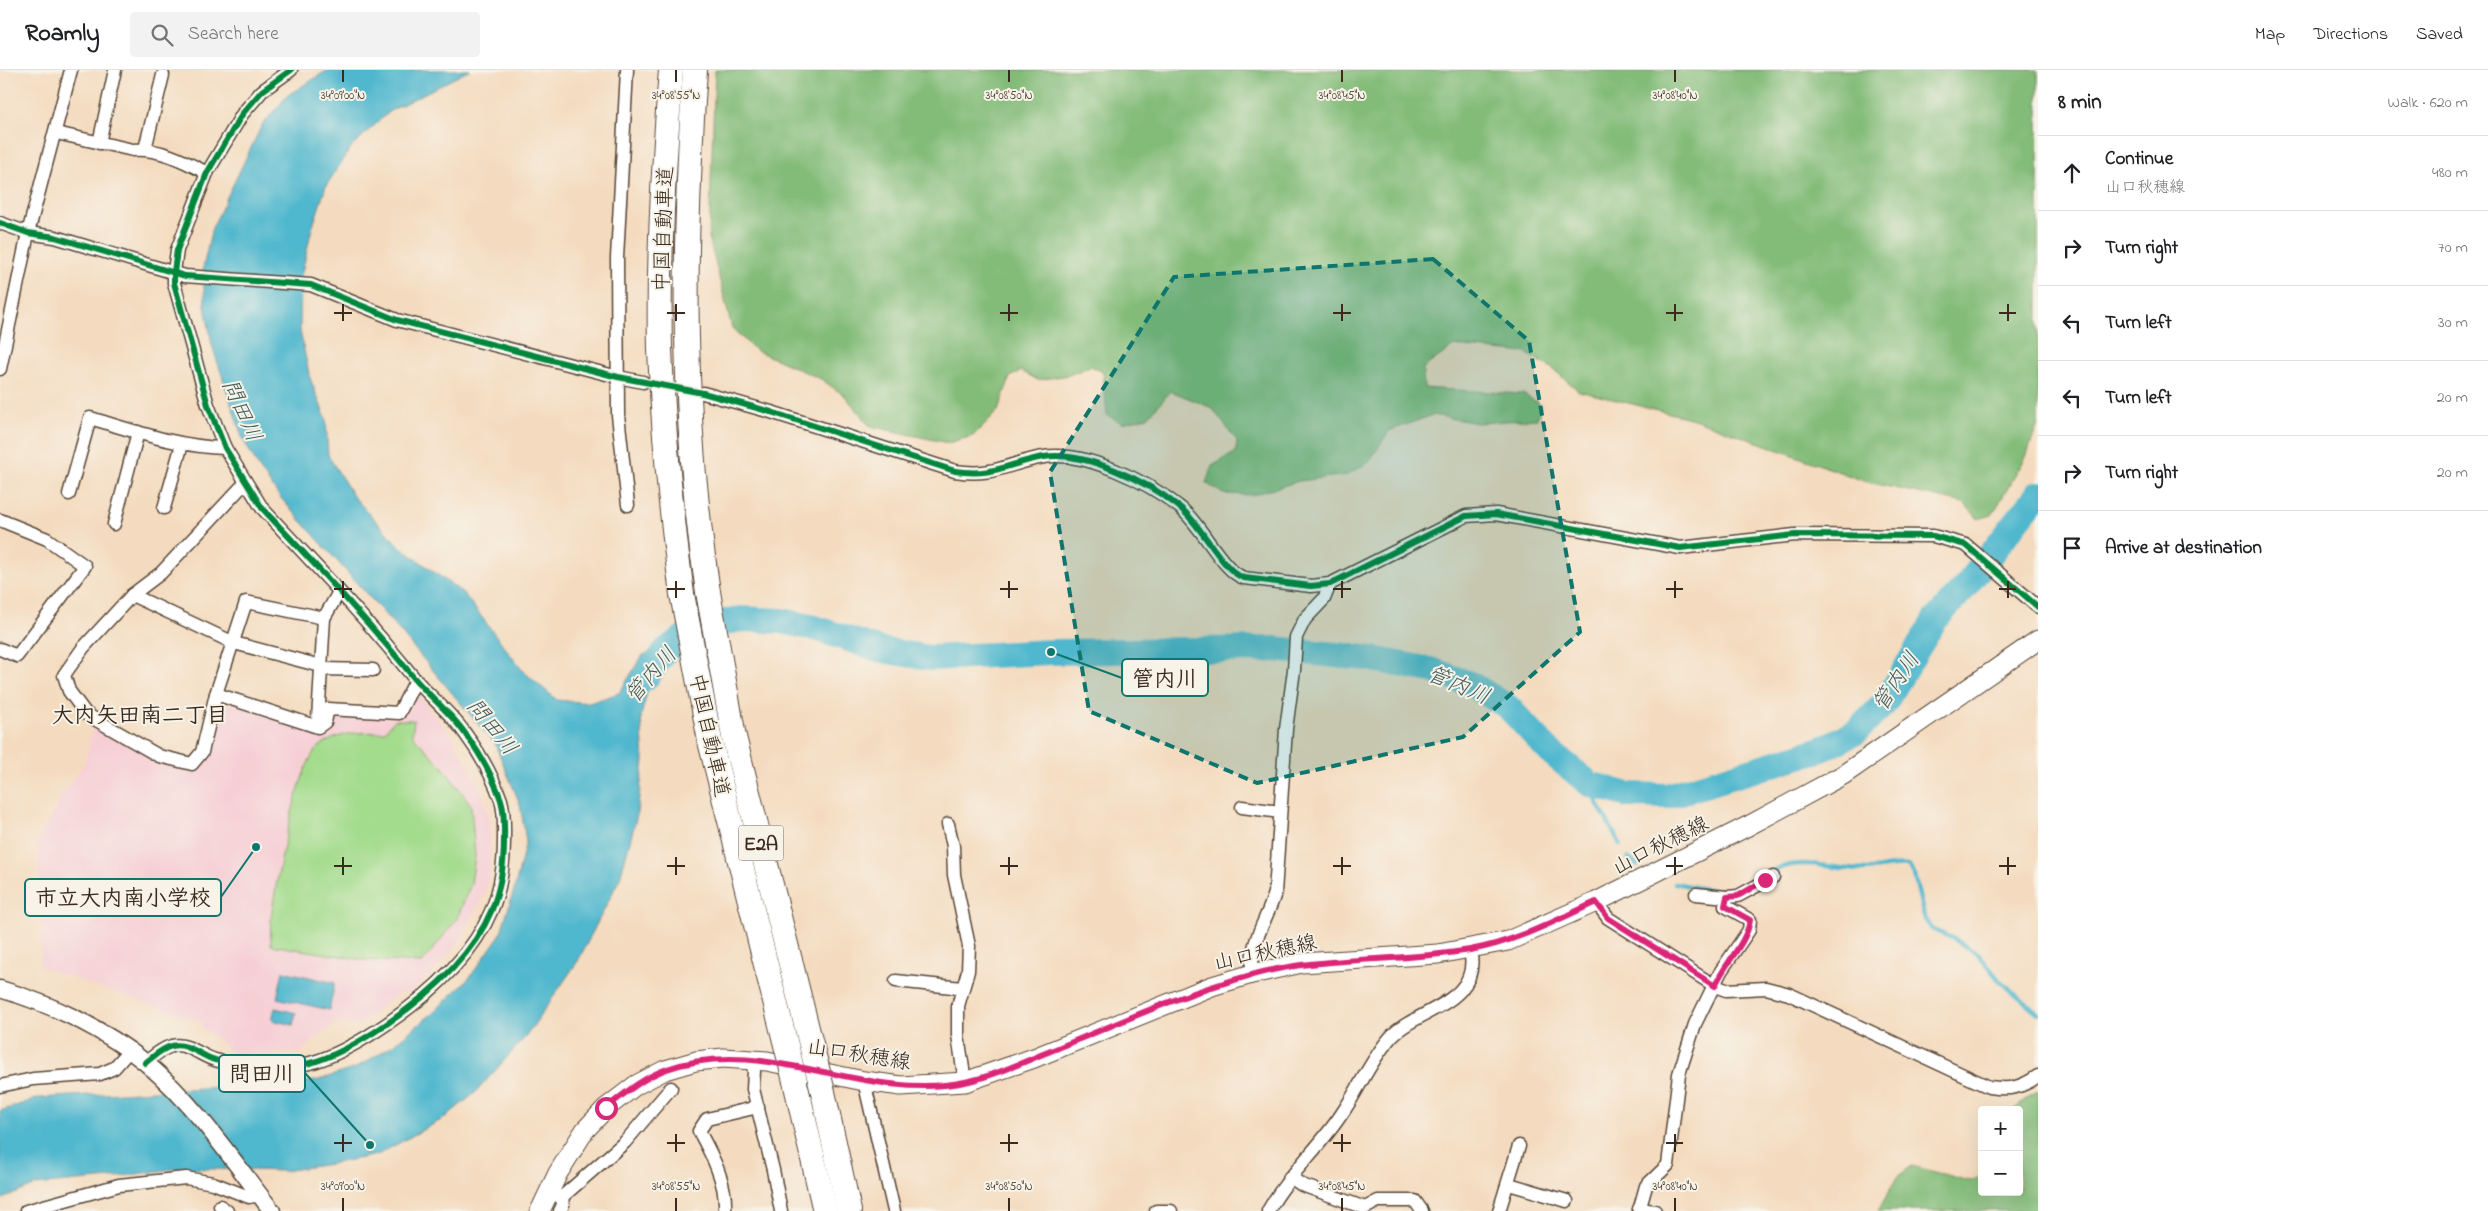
<!DOCTYPE html>
<html lang="en">
<head>
<meta charset="utf-8">
<style>
	:root { --surface:#fff; --page:#f2f2f2; --text:#202124; --muted:#757577; --line:#e0e0e0 }
	body { margin:0; font-family:"Indie Flower","Klee One",sans-serif; background:var(--page); color:var(--text) }
	.controls { position:absolute; right:15px; bottom:15px; display:grid; overflow:hidden; border-radius:5px; box-shadow:0 5px 20px #0002 }
	.controls button { width:45px; height:45px; display:grid; place-items:center; padding:0; border:0; border-bottom:1px solid var(--line); background:var(--surface); color:var(--text); font:25px sans-serif }
	.stop { position:absolute; width:15px; height:15px; margin:-11px; border:4px solid #db2777; border-radius:50%; background:#fff }
	.stop.end { background:#db2777; border-color:#fff; box-shadow:0 1px 5px #0008 }
	.list { margin:0; padding:0; list-style:none }
	h2 { display:flex; justify-content:space-between; align-items:center; height:65px; margin:0; padding:0 20px; font-size:21px }
	h2 small { font-size:16px; font-weight:400; color:var(--muted) }
	.list li { display:grid; grid-template-columns:32px 1fr auto; gap:15px; align-items:center; box-sizing:border-box; height:75px; padding:0 20px; border-top:1px solid var(--line) }
	.list b { display:block; font-size:19px; white-space:nowrap }
	.list p { margin:0; font-size:16px; white-space:nowrap; color:var(--muted) }
	.list em { font-size:16px; font-style:normal; color:var(--muted) }
	.icon { flex:none; width:28px; height:28px; fill:none; stroke:currentColor; stroke-width:2; stroke-linecap:round; stroke-linejoin:round }
	.map { position:relative; flex:none; width:2038px; height:1141px; overflow:hidden }
	header { display:flex; align-items:center; gap:30px; box-sizing:border-box; height:70px; padding:0 25px; background:var(--surface); border-bottom:1px solid var(--line) }
	header strong { font-size:24px }
	nav { display:flex; gap:28px; margin-inline-start:auto; font-size:18px }
	.search { width:350px; height:45px; background:var(--page); display:flex; align-items:center; gap:12px; box-sizing:border-box; padding:0 18px; border-radius:5px; color:var(--muted); font-size:19px }
	main { display:flex }
	aside { flex:1; background:var(--surface) }
	.map>svg:first-child { display:block }
	.built { fill:#f6cfd5 }
	.green { fill:#a4dc8e; stroke:#708356 }
	.forest { fill:#83bc79; stroke:#5f734c }
	.water { fill:#50b7ce; stroke:#467076 }
	.lines { fill:none; stroke-linecap:round; stroke-linejoin:round }
	.stream { stroke:#50b7ce; stroke-width:4.5 }
	.river { stroke:#50b7ce; stroke-width:26 }
	.minor-casing { stroke:#574536; stroke-width:15 }
	.tertiary-casing { stroke:#574536; stroke-width:19 }
	.secondary-casing { stroke:#574536; stroke-width:21 }
	.motorway-casing { stroke:#574536; stroke-width:26 }
	.minor { stroke:#fff; stroke-width:12 }
	.tertiary { stroke:#fff; stroke-width:16 }
	.secondary { stroke:#fff; stroke-width:19 }
	.motorway { stroke:#fff; stroke-width:24 }
	.motorway-bridge-casing { stroke:#574536; stroke-width:26; stroke-linecap:butt }
	.motorway-bridge { stroke:#fff; stroke-width:24 }
	.cycleway-casing { stroke:#f7f3e8; stroke-width:9 }
	.cycleway { stroke:#00873e; stroke-width:6 }
	.route { stroke:#db2777; stroke-width:6 }
	.marked { fill:#0f766e; fill-opacity:0.2; stroke:#0f766e; stroke-width:4; stroke-dasharray:10 6; stroke-linejoin:round }
	.ticks { fill:none; stroke:#3b2a1e; stroke-width:2 }
	.labels { text-anchor:middle; stroke-width:4; stroke-linejoin:round; paint-order:stroke }
	.shield { fill:#f7f3e8; stroke:#73665b; stroke-width:1 }
	.shield-label { font-size:20px; font-weight:bold; fill:#3b2a1e }
	.street-label { font-size:21px; fill:#3b2a1e; stroke:#f7f3e8 }
	.water-label { font-size:22px; font-style:italic; fill:#425b5c; stroke:#f7f3e8 }
	.neighbourhood-label { font-size:22px; font-weight:bold; fill:#3b2a1e; stroke:#f7f3e8 }
	.ticks-label { font-size:12px; text-anchor:middle; fill:#3b2a1e; stroke:#f7f3e8; stroke-width:4; stroke-linejoin:round; paint-order:stroke }
	.leader { fill:none; stroke:#0f766e; stroke-width:2 }
	.callout-dot { fill:#0f766e; stroke:#f7f3e8; stroke-width:2 }
	.callout { fill:#f7f3e8; stroke:#0f766e; stroke-width:2 }
	.callout-label { font-size:22px; text-anchor:middle; font-weight:bold; fill:#3b2a1e }
</style>
</head>
<body>
<header>
<strong>Roamly</strong>
<div class="search"><svg class="icon" aria-label="search" viewBox="0 0 24 24"><circle cx="10" cy="10" r="6"/><path d="M15 15l6 6"/></svg>Search here</div>
<nav><a>Map</a><a>Directions</a><a>Saved</a></nav>
</header>
<main>
<div class="map">
<svg width="2038" height="1141" viewBox="0 0 2038 1141">
	<rect width="100%" height="100%" fill="#f7f3e8"/>
	<filter id="ink" filterUnits="userSpaceOnUse"><feTurbulence type="fractalNoise" baseFrequency=".02" numOctaves="2"/><feDisplacementMap in="SourceGraphic" scale="10" xChannelSelector="R" yChannelSelector="G"/><feConvolveMatrix kernelMatrix="1 2 1 2 8 2 1 2 1" color-interpolation-filters="sRGB"/></filter>
	<filter id="wash" filterUnits="userSpaceOnUse"><feTurbulence type="fractalNoise" baseFrequency=".0096" numOctaves="4" result="noise"/><feDisplacementMap in="SourceGraphic" scale="20" xChannelSelector="R" yChannelSelector="G"/><feGaussianBlur stdDeviation="1.12" result="paint"/><feColorMatrix in="noise" values="0 0 0 0 0 0 0 0 0 0 0 0 0 0 0 0 0 1.4 0 .05"/><feComposite in="paint" operator="in"/></filter>
	<g filter="url(#wash)">
		<rect width="100%" height="100%" fill="#f4dbbf"/>
		<!-- built -->
		<path class="built" d="M 418,625 L 453,668 L 482,721 L 491,753 L 490,801 L 484,826 L 459,871 L 433,903 L 411,922 L 399,923 L 357,956 L 336,952 L 299,984 L 234,987 L 222,973 L 201,957 L 202,952 L 40,897 L 42,846 L 37,773 L 61,727 L 85,692 L 94,652 L 195,698 L 207,693 L 209,680 L 230,633 L 314,660 L 335,643 L 403,648 Z"/>
		<!-- green -->
		<path class="green" d="M 395,650 L 414,650 L 412,665 L 442,696 L 471,735 L 475,786 L 471,814 L 457,849 L 422,893 L 364,890 L 271,875 C 271,866 270,857 271,848 C 275,818 297,693 319,677 C 340,661 358,663 384,662 Z"/>
		<!-- forest -->
		<g class="forest">
			<path d="M 715,0 L 2038,0 L 2038,354 L 2026,387 L 1992,445 L 1978,449 L 1964,433 L 1867,412 L 1694,349 L 1579,321 L 1553,299 L 1526,283 L 1454,276 L 1423,298 L 1424,318 L 1523,324 L 1541,335 L 1537,349 L 1477,353 L 1433,345 L 1389,361 L 1369,392 L 1347,405 L 1299,411 L 1253,425 L 1223,424 L 1206,413 L 1212,396 L 1236,382 L 1237,371 L 1212,338 L 1171,321 L 1148,347 L 1122,353 L 1107,345 L 1103,302 L 1091,296 L 1069,305 L 1038,310 L 1021,301 L 1010,307 L 998,341 L 973,366 L 948,373 L 870,356 L 845,326 L 821,309 L 755,280 L 732,258 L 709,168 Z"/>
			<path d="M 2038,1020 L 2038,1141 L 1878,1141 L 1897,1107 L 1912,1096 L 1970,1111 L 1982,1106 L 1982,1122 L 2019,1122 L 2019,1040 L 2013,1039 Z"/>
		</g>
		<!-- water -->
		<g class="water">
			<path d="M 328,0 L 470,0 L 390,41 L 352,76 L 326,116 L 311,162 L 301,207 L 300,261 L 310,308 L 326,349 L 328,385 L 353,426 L 399,476 L 464,524 L 523,601 L 557,630 L 589,633 L 619,623 L 643,585 L 666,580 L 650,612 L 641,646 L 644,691 L 636,749 L 620,808 L 578,891 L 527,965 L 475,1023 L 443,1049 L 377,1085 L 330,1094 L 284,1101 L 179,1098 L 110,1108 L 36,1115 L 0,1130 L 0,1041 L 39,1028 L 315,1011 L 356,998 L 393,975 L 433,943 L 470,907 L 500,865 L 515,817 L 526,771 L 520,734 L 495,674 L 398,559 L 279,426 L 257,395 L 242,367 L 212,275 L 205,236 L 203,198 L 212,158 L 262,55 L 288,25 Z"/>
			<path d="M 283,901 L 335,913 L 329,940 L 277,928 Z"/>
			<path d="M 275,938 L 296,943 L 293,955 L 272,950 Z"/>
		</g>
		<g class="lines">
			<!-- stream -->
			<g class="stream">
				<path d="M 1590,714 L 1595,729 L 1620,774"/>
				<path d="M 1628,788 L 1638,795"/>
				<path d="M 1675,813 C 1691,816 1725,825 1739,819 C 1757,811 1771,798 1791,795 C 1815,791 1839,800 1864,800 C 1879,800 1893,793 1909,796 L 1914,805 L 1925,850 L 1932,859 L 1954,869 L 1979,885 L 1999,910 L 2038,943"/>
			</g>
			<!-- river -->
			<path class="river" d="M 646,608 L 666,580 L 697,558 L 741,549 L 782,551 L 815,558 L 881,580 L 931,588 L 1051,582 L 1274,579 L 1367,588 L 1431,600 L 1473,615 L 1508,637 L 1549,681 L 1590,714 L 1628,725 L 1668,726 L 1822,679 L 1856,662 L 1884,634 L 1935,550 L 1966,516 L 2038,424"/>
		</g>
	</g>
	<g filter="url(#ink)">
		<g class="lines">
			<!-- minor casing -->
			<g class="minor-casing">
				<g id="minor">
					<path d="M 627,0 L 617,188 L 618,345 L 628,435"/>
					<path d="M 56,63 L 133,80 C 160,78 184,91 207,103"/>
					<path d="M 99,73 L 115,0"/>
					<path d="M 145,79 L 163,5"/>
					<path d="M 0,153 L 28,163 L 55,167 L 185,206 L 311,215 L 397,250 L 618,307 L 643,312"/>
					<path d="M 0,299 L 28,163 L 71,0"/>
					<path d="M 703,323 L 771,342 L 955,401 C 996,407 1007,393 1044,387 C 1083,380 1148,412 1178,436 C 1201,453 1222,501 1244,508 L 1311,516 L 1330,514 L 1466,446 L 1496,444 L 1680,478 L 1795,465 L 1933,466 L 1966,475 L 2038,537"/>
					<path d="M 245,413 L 161,503 L 132,525 L 83,578 L 64,605 L 69,621 L 86,644 L 159,686 L 192,694 L 202,682 L 216,624 L 246,532 L 324,548"/>
					<path d="M 69,424 L 90,348 C 134,361 179,377 225,378"/>
					<path d="M 164,438 L 182,374"/>
					<path d="M 0,450 L 47,469 L 85,496 L 17,586 L 0,579"/>
					<path d="M 114,454 L 138,362"/>
					<path d="M 132,525 L 234,573 L 321,596"/>
					<path d="M 321,599 L 373,600"/>
					<path d="M 216,624 L 318,657 L 325,652 L 328,639 L 399,643 L 416,610"/>
					<path d="M 318,650 L 324,548 L 339,522"/>
					<path d="M 1242,737 L 1280,742"/>
					<path d="M 948,754 L 953,776 L 954,805 L 969,876 L 968,901 L 958,936 L 958,965 L 965,1012"/>
					<path d="M 1696,824 L 1727,827 L 1738,826 L 1773,807"/>
					<path d="M 1596,832 L 1608,848 L 1715,916 L 1726,920 L 1766,918 L 1789,924 L 1989,1017 C 2010,1020 2021,1018 2038,1006"/>
					<path d="M 1252,904 C 1250,870 1265,855 1275,823 L 1286,659 L 1294,600 L 1296,567 L 1305,549 L 1324,529 L 1330,514"/>
					<path d="M 896,911 L 962,918"/>
					<path d="M 752,990 L 754,1001 L 753,1019 L 773,1100 L 781,1141"/>
					<path d="M 145,993 C 153,987 162,978 172,976 C 187,972 201,986 215,990 C 240,998 284,999 310,993 C 355,981 421,933 453,898 C 488,860 504,824 504,771 C 504,758 505,743 501,730 C 493,707 479,682 464,662 C 450,642 430,627 414,608 C 367,549 314,494 262,438 L 225,378 L 208,335 L 174,213 L 174,202 L 177,180 L 207,103 L 243,43 L 262,21 L 291,0"/>
					<path d="M 864,1011 L 894,1141"/>
					<path d="M 0,1016 L 33,1009 L 100,1004 L 114,998 L 129,981"/>
					<path d="M 1290,1107 L 1302,1115 L 1365,1138 L 1378,1131 L 1415,1131 L 1422,1141"/>
					<path d="M 1509,1114 L 1567,1131"/>
					<path d="M 548,1124 L 562,1127 L 625,1072 L 671,1018"/>
					<path d="M 220,1136 L 227,1141"/>
					<path d="M 1639,1139 L 1655,1141"/>
					<path d="M 26,1141 L 119,1115 L 186,1108 L 213,1113 L 249,1127 L 259,1125"/>
					<path d="M 560,1141 L 563,1135 L 562,1127"/>
					<path d="M 725,1141 C 727,1113 712,1085 699,1061 L 707,1049 L 758,1037"/>
					<path d="M 1156,1141 L 1171,1141"/>
					<path d="M 1268,1141 C 1288,1105 1319,1078 1341,1045 C 1359,1019 1370,991 1390,968 C 1413,940 1483,934 1470,880"/>
					<path d="M 1499,1141 L 1519,1076"/>
					<path d="M 1639,1141 L 1646,1116 L 1668,1095 L 1679,1004 L 1695,954 L 1721,901 L 1749,860 L 1750,850 L 1725,836 L 1727,827"/>
				</g>
			</g>
			<!-- tertiary casing -->
			<g class="tertiary-casing">
				<path id="tertiary" d="M 0,919 C 51,934 104,959 146,993 C 195,1034 233,1091 272,1141"/>
			</g>
			<!-- secondary casing -->
			<g class="secondary-casing">
				<path id="secondary" d="M 540,1141 L 558,1103 L 585,1060 L 606,1038 L 636,1015 L 665,1000 L 696,991 L 723,988 L 767,991 L 864,1011 L 901,1016 L 965,1012 L 1034,988 L 1212,916 L 1252,904 L 1302,893 L 1438,884 L 1508,871 L 1596,832 L 1748,756 L 1843,705 L 2038,570"/>
			</g>
			<!-- motorway casing -->
			<g class="motorway-casing">
				<g id="motorway">
					<path d="M 671,0 C 664,93 658,186 660,279 C 663,361 671,443 682,524"/>
					<path d="M 695,0 C 683,176 681,347 708,522"/>
					<path d="M 795,1011 L 825,1141"/>
					<path d="M 823,1022 L 849,1141"/>
				</g>
			</g>
			<!-- minor -->
			<use href="#minor" class="minor"/>
			<!-- tertiary -->
			<use href="#tertiary" class="tertiary"/>
			<!-- secondary -->
			<use href="#secondary" class="secondary"/>
			<!-- motorway -->
			<use href="#motorway" class="motorway"/>
			<!-- motorway-bridge casing -->
			<g class="motorway-bridge-casing">
				<g id="motorway-bridge">
					<path d="M 708,522 L 734,667 L 823,1022"/>
					<path d="M 682,524 L 710,671 L 795,1011"/>
				</g>
			</g>
			<!-- motorway-bridge -->
			<use href="#motorway-bridge" class="motorway-bridge"/>
			<!-- cycleway casing -->
			<g class="cycleway-casing">
				<g id="cycleway">
					<path d="M 0,153 L 28,163 L 55,167 L 185,206 L 311,215 L 397,250 L 618,307 L 703,323 L 771,342 L 955,401 C 996,407 1007,393 1044,387 C 1083,380 1148,412 1178,436 C 1201,453 1222,501 1244,508 L 1311,516 L 1330,514 L 1466,446 L 1496,444 L 1680,478 L 1795,465 L 1933,466 L 1966,475 L 2038,537"/>
					<path d="M 145,993 C 153,987 162,978 172,976 C 187,972 201,986 215,990 C 240,998 284,999 310,993 C 355,981 421,933 453,898 C 488,860 504,824 504,771 C 504,758 505,743 501,730 C 493,707 479,682 464,662 C 450,642 430,627 414,608 C 367,549 314,494 262,438 L 225,378 L 208,335 L 174,213 L 174,202 L 177,180 L 207,103 L 243,43 L 262,21 L 291,0"/>
				</g>
			</g>
			<!-- cycleway -->
			<use href="#cycleway" class="cycleway"/>
		</g>
	</g>
	<g class="lines" filter="url(#ink)">
		<!-- route -->
		<path class="route" d="M 606,1038 C 625,1023 644,1007 667,999 C 766,964 864,1033 965,1012 C 995,1006 1025,991 1053,980 C 1117,954 1181,924 1248,906 C 1321,885 1396,893 1470,880 C 1515,872 1555,851 1596,832 L 1608,848 L 1715,916 C 1724,894 1747,873 1750,850 L 1725,836 L 1727,827 L 1738,826 L 1765,810"/>
	</g>
	<!-- marked area -->
	<path class="marked" d="M 1433,189 L 1529,271 L 1580,562 L 1463,667 L 1257,713 L 1089,641 L 1050,402 L 1174,207 Z"/>
	<!-- ticks -->
	<path class="ticks" d="M 343,0 L 343,12M 676,0 L 676,12M 1009,0 L 1009,12M 1342,0 L 1342,12M 1675,0 L 1675,12M 343,234 L 343,251M 676,234 L 676,251M 1009,234 L 1009,251M 1342,234 L 1342,251M 1675,234 L 1675,251M 2008,234 L 2008,251M 334,243 L 352,243M 667,243 L 685,243M 1000,243 L 1018,243M 1333,243 L 1351,243M 1666,243 L 1683,243M 1999,243 L 2016,243M 343,511 L 343,528M 676,511 L 676,528M 1009,511 L 1009,528M 1342,511 L 1342,528M 1675,511 L 1675,528M 2008,511 L 2008,528M 334,519 L 352,519M 667,519 L 685,519M 1000,519 L 1018,519M 1333,519 L 1351,519M 1666,519 L 1683,519M 1999,519 L 2016,519M 343,787 L 343,805M 676,787 L 676,805M 1009,787 L 1009,805M 1342,787 L 1342,805M 1675,787 L 1675,805M 2008,787 L 2008,805M 334,796 L 352,796M 667,796 L 685,796M 1000,796 L 1018,796M 1333,796 L 1351,796M 1666,796 L 1683,796M 1999,796 L 2016,796M 343,1064 L 343,1082M 676,1064 L 676,1082M 1009,1064 L 1009,1082M 1342,1064 L 1342,1082M 1675,1064 L 1675,1082M 334,1073 L 352,1073M 667,1073 L 685,1073M 1000,1073 L 1018,1073M 1333,1073 L 1351,1073M 1666,1073 L 1683,1073M 343,1128 L 343,1141M 676,1128 L 676,1141M 1009,1128 L 1009,1141M 1342,1128 L 1342,1141M 1675,1128 L 1675,1141"/>
	<g class="labels">
		<!-- shield labels -->
		<rect class="shield" x="738.5" y="755.5" width="45" height="35" rx="4"/>
		<g class="shield-label">
			<text x="761" y="780">E2A</text>
		</g>
		<!-- street labels -->
		<g class="street-label">
			<text transform="translate(663 159) rotate(-88)" y="7">中国自動車道</text>
			<text transform="translate(710 665) rotate(78)" y="7">中国自動車道</text>
			<text transform="translate(1660 775) rotate(-27)" y="7">山口秋穂線</text>
			<text transform="translate(1265 882) rotate(-12)" y="7">山口秋穂線</text>
			<text transform="translate(859 984) rotate(9)" y="7">山口秋穂線</text>
		</g>
		<!-- water labels -->
		<g class="water-label">
			<text transform="translate(243 340) rotate(66)" y="8">問田川</text>
			<text transform="translate(650 604) rotate(-49)" y="8">管内川</text>
			<text transform="translate(1895 611) rotate(-56)" y="8">管内川</text>
			<text transform="translate(1459 614) rotate(23)" y="8">管内川</text>
			<text transform="translate(493 656) rotate(51)" y="8">問田川</text>
		</g>
		<!-- neighbourhood labels -->
		<g class="neighbourhood-label">
			<text x="140" y="652">大内矢田南二丁目</text>
		</g>
	</g>
	<g class="ticks-label">
		<text x="343" y="29">34°09'00"N</text>
		<text x="676" y="29">34°08'55"N</text>
		<text x="1009" y="29">34°08'50"N</text>
		<text x="1342" y="29">34°08'45"N</text>
		<text x="1675" y="29">34°08'40"N</text>
		<text x="343" y="1120">34°09'00"N</text>
		<text x="676" y="1120">34°08'55"N</text>
		<text x="1009" y="1120">34°08'50"N</text>
		<text x="1342" y="1120">34°08'45"N</text>
		<text x="1675" y="1120">34°08'40"N</text>
	</g>
	<!-- callouts -->
	<path class="leader" d="M1051 582L1122 608M256 777L221 827M370 1075L305 1003"/>
	<g class="callout-dot">
		<circle cx="1051" cy="582" r="5"/>
		<circle cx="256" cy="777" r="5"/>
		<circle cx="370" cy="1075" r="5"/>
	</g>
	<g class="callout">
		<rect x="1122" y="589" width="86" height="37" rx="5"/>
		<rect x="25" y="809" width="196" height="37" rx="5"/>
		<rect x="219" y="985" width="86" height="37" rx="5"/>
	</g>
	<g class="callout-label">
		<text x="1165" y="616">管内川</text>
		<text x="123" y="835">市立大内南小学校</text>
		<text x="262" y="1011">問田川</text>
	</g>
</svg>
<div class="controls">
<button>+</button>
<button>−</button>
</div>
<div class="stop" style="left:606px;top:1038px"></div>
<div class="stop end" style="left:1765px;top:810px"></div>
</div>
<aside>
<h2>8 min<small>Walk · 620 m</small></h2>
<ul class="list">
<li><svg class="icon" aria-label="ahead" viewBox="0 0 24 24"><path d="M12 20V5M6 11l6-6 6 6"/></svg><div><b>Continue</b><p>山口秋穂線</p></div><em>480 m</em></li>
<li><svg class="icon" aria-label="right" viewBox="0 0 24 24"><path d="M7 20v-9h11M14 6l5 5-5 5"/></svg><div><b>Turn right</b></div><em>70 m</em></li>
<li><svg class="icon" aria-label="left" viewBox="0 0 24 24"><path d="M17 20v-9H6M10 6l-5 5 5 5"/></svg><div><b>Turn left</b></div><em>30 m</em></li>
<li><svg class="icon" aria-label="left" viewBox="0 0 24 24"><path d="M17 20v-9H6M10 6l-5 5 5 5"/></svg><div><b>Turn left</b></div><em>20 m</em></li>
<li><svg class="icon" aria-label="right" viewBox="0 0 24 24"><path d="M7 20v-9h11M14 6l5 5-5 5"/></svg><div><b>Turn right</b></div><em>20 m</em></li>
<li><svg class="icon" aria-label="arrive" viewBox="0 0 24 24"><path d="M6 21V4h12l-3 4 3 4H6"/></svg><div><b>Arrive at destination</b></div></li>
</ul>
</aside>
</main>
</body>
</html>
